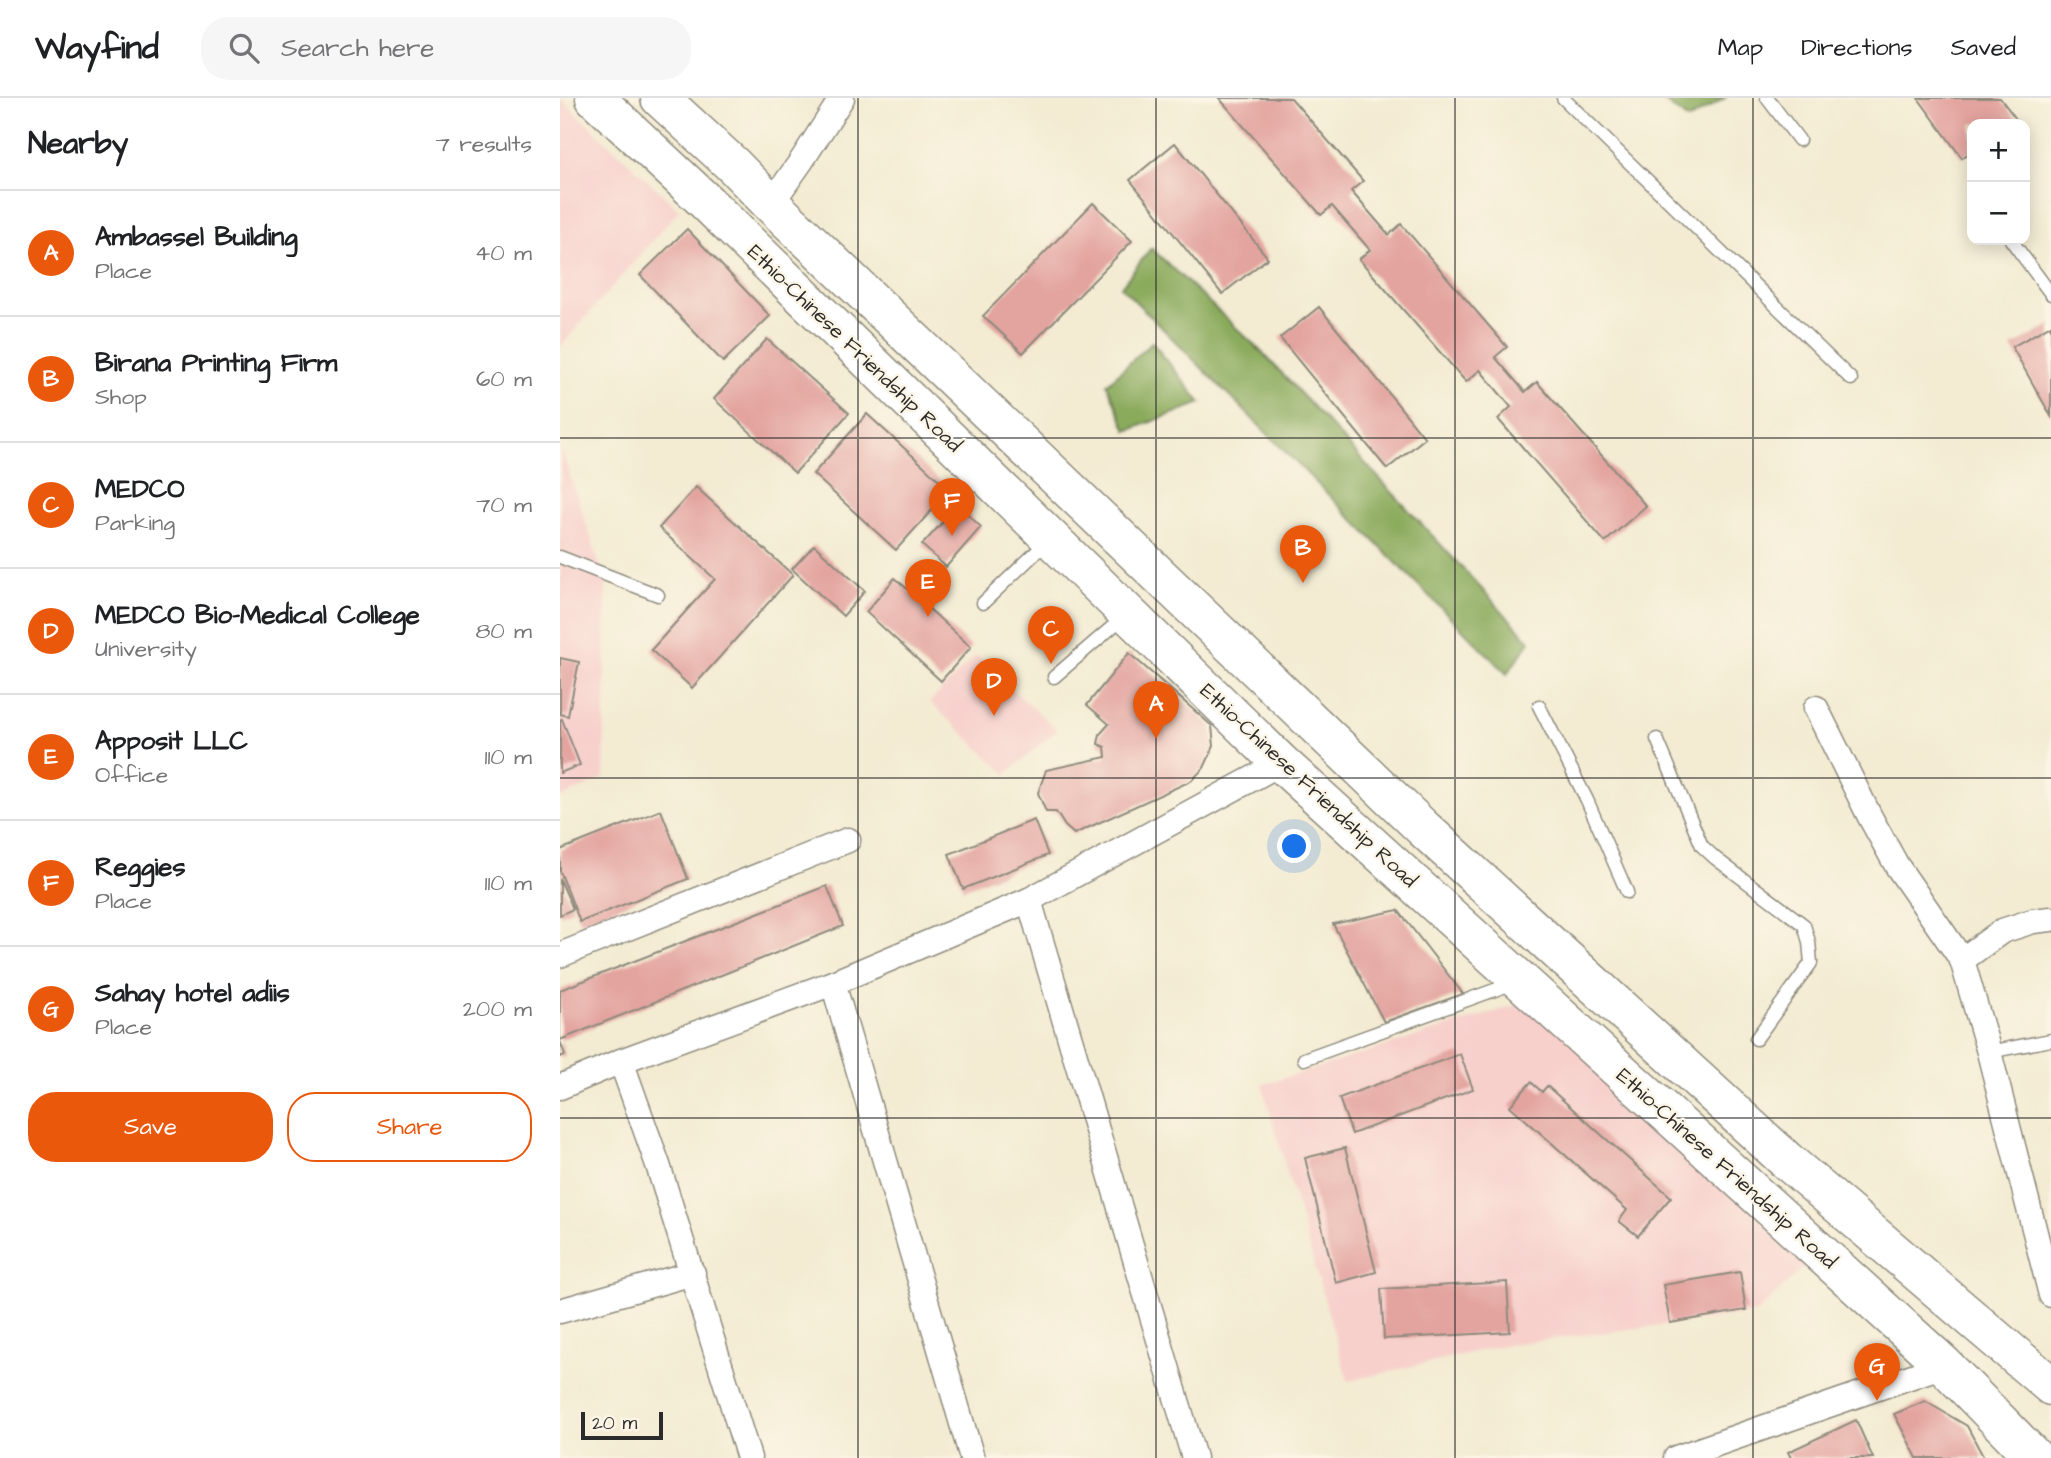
<!DOCTYPE html>
<html lang="en">
<head>
<meta charset="utf-8">
<style>
	:root { --surface:#fff; --page:#f6f6f6; --text:#202124; --muted:#757577; --line:#e0e0e0; --accent:#ea580c }
	body { margin:0; font-family:"Architects Daughter",sans-serif; background:var(--page); color:var(--text) }
	.controls { position:absolute; right:21px; top:21px; display:grid; overflow:hidden; border-radius:14px; box-shadow:0 4px 18px #0003 }
	.controls button { width:63px; height:63px; display:grid; place-items:center; padding:0; border:0; border-bottom:2px solid var(--line); background:var(--surface); color:var(--text); font:35px sans-serif }
	.scale { position:absolute; left:21px; bottom:18px; width:82px; box-sizing:border-box; padding-left:7px; border:4px solid #2b2b2b; border-top:0; font-size:19px; line-height:24px; white-space:nowrap; color:#2b2b2b; -webkit-text-stroke:5px #fcf5e5; paint-order:stroke }
	.you { position:absolute; left:735px; top:749px; width:24px; height:24px; margin:-18px; border:5px solid #fff; border-radius:50%; background:#1a73e8; box-shadow:0 0 0 10px #1a73e833 }
	.badge { display:grid; place-items:center; width:46px; height:46px; border-radius:50%; background:var(--accent); color:#fff; font-size:23px; font-weight:700 }
	.pin { position:absolute; translate:-50% -58px; filter:drop-shadow(0 2px 4px #0008) }
	.pin::after { content:''; position:absolute; top:37px; width:24px; height:21px; background:inherit; clip-path:polygon(0 0,100% 0,50% 100%) }
	.list { margin:0; padding:0; list-style:none }
	h2 { display:flex; justify-content:space-between; align-items:center; height:91px; margin:0; padding:0 28px; font-size:30px }
	h2 small { font-size:23px; font-weight:400; color:var(--muted) }
	.list li { display:grid; grid-template-columns:46px 1fr auto; gap:21px; align-items:center; box-sizing:border-box; height:126px; padding:0 28px; border-top:2px solid var(--line) }
	.list b { display:block; font-size:26px; white-space:nowrap }
	.list p { margin:0; font-size:23px; white-space:nowrap; color:var(--muted) }
	.list em { font-size:23px; font-style:normal; color:var(--muted) }
	.actions { display:flex; gap:14px; padding:21px 28px }
	.actions a { flex:1; padding:16px 0; border:2px solid var(--accent); border-radius:28px; text-align:center; font-size:24px; color:var(--accent) }
	.actions .main { background:var(--accent); color:#fff }
	.icon { flex:none; width:38px; height:38px; fill:none; stroke:currentColor; stroke-width:2; stroke-linecap:round; stroke-linejoin:round }
	.map { position:relative; flex:none; width:1491px; height:1360px; overflow:hidden }
	header { display:flex; align-items:center; gap:42px; box-sizing:border-box; height:98px; padding:0 35px; background:var(--surface); border-bottom:2px solid var(--line) }
	header strong { font-size:33px }
	nav { display:flex; gap:38px; margin-inline-start:auto; font-size:24px }
	.search { width:490px; height:63px; background:var(--page); display:flex; align-items:center; gap:18px; box-sizing:border-box; padding:0 24px; border-radius:28px; color:var(--muted); font-size:26px }
	main { display:flex }
	aside { flex:1; background:var(--surface) }
	.map>svg:first-child { display:block }
	.built { fill:#f7d0cc }
	.forest { fill:#8aaa5c; stroke:#5a6a44; stroke-width:2 }
	.building { fill:#e3a39f }
	.lines { fill:none; stroke-linecap:round; stroke-linejoin:round }
	.service-casing { stroke:#8f8b7e; stroke-width:15 }
	.minor-casing { stroke:#8f8b7e; stroke-width:27 }
	.primary-casing { stroke:#8f8b7e; stroke-width:41 }
	.service { stroke:#fff; stroke-width:12 }
	.minor { stroke:#fff; stroke-width:24 }
	.primary { stroke:#fff; stroke-width:38 }
	.grid { fill:none; stroke:#2b2b2b; stroke-width:2; stroke-opacity:0.55 }
	.labels { text-anchor:middle; stroke-width:5; stroke-linejoin:round; paint-order:stroke }
	.street-label { font-size:21px; fill:#2b2b2b; stroke:#fcf5e5 }
</style>
</head>
<body>
<header>
<strong>Wayfind</strong>
<div class="search"><svg class="icon" aria-label="search" viewBox="0 0 24 24"><circle cx="10" cy="10" r="6"/><path d="M15 15l6 6"/></svg>Search here</div>
<nav><a>Map</a><a>Directions</a><a>Saved</a></nav>
</header>
<main>
<aside>
<h2>Nearby<small>7 results</small></h2>
<ul class="list">
<li><span class="badge">A</span><div><b>Ambassel Building</b><p>Place</p></div><em>40 m</em></li>
<li><span class="badge">B</span><div><b>Birana Printing Firm</b><p>Shop</p></div><em>60 m</em></li>
<li><span class="badge">C</span><div><b>MEDCO</b><p>Parking</p></div><em>70 m</em></li>
<li><span class="badge">D</span><div><b>MEDCO Bio-Medical College</b><p>University</p></div><em>80 m</em></li>
<li><span class="badge">E</span><div><b>Apposit LLC</b><p>Office</p></div><em>110 m</em></li>
<li><span class="badge">F</span><div><b>Reggies</b><p>Place</p></div><em>110 m</em></li>
<li><span class="badge">G</span><div><b>Sahay hotel adiis</b><p>Place</p></div><em>200 m</em></li>
</ul>
<div class="actions"><a class="main">Save</a><a>Share</a></div>
</aside>
<div class="map">
<svg width="1491" height="1360" viewBox="0 0 1491 1360">
	<rect width="100%" height="100%" fill="#fcf5e5"/>
	<filter id="ink" filterUnits="userSpaceOnUse"><feTurbulence type="fractalNoise" baseFrequency=".0143" numOctaves="2"/><feDisplacementMap in="SourceGraphic" scale="14" xChannelSelector="R" yChannelSelector="G"/><feConvolveMatrix kernelMatrix="1 2 1 2 8 2 1 2 1" color-interpolation-filters="sRGB"/></filter>
	<filter id="wash" filterUnits="userSpaceOnUse"><feTurbulence type="fractalNoise" baseFrequency=".00686" numOctaves="4" result="noise"/><feDisplacementMap in="SourceGraphic" scale="28" xChannelSelector="R" yChannelSelector="G"/><feGaussianBlur stdDeviation="1.57" result="paint"/><feColorMatrix in="noise" values="0 0 0 0 0 0 0 0 0 0 0 0 0 0 0 0 0 1.4 0 .05"/><feComposite in="paint" operator="in"/></filter>
	<g filter="url(#wash)">
		<rect width="100%" height="100%" fill="#f3ebd2"/>
		<!-- built -->
		<g class="built">
			<path d="M 0,0 L 119,112 L 0,249 Z"/>
			<path d="M 0,348 L 46,485 L 44,680 L 0,700 Z"/>
			<path d="M 416,557 L 497,632 L 446,676 L 370,604 Z"/>
			<path d="M 976,901 L 1255,1158 L 1197,1215 L 944,1247 L 788,1283 L 702,987 Z"/>
		</g>
		<!-- forest -->
		<g class="forest">
			<path d="M 1100,0 L 1165,0 L 1128,22 Z"/>
			<path d="M 591,150 L 703,255 L 970,543 L 947,576 L 561,189 Z"/>
			<path d="M 592,244 L 641,305 L 567,333 L 547,286 Z"/>
		</g>
		<g id="blocks">
			<!-- building -->
			<g class="building">
				<path d="M 659,0 L 731,0 L 803,83 L 791,93 L 829,137 L 841,126 L 947,249 L 935,259 L 965,294 L 977,284 L 1086,408 L 1045,444 L 938,321 L 951,309 L 920,272 L 906,284 L 799,161 L 810,152 L 772,108 L 761,117 Z"/>
				<path d="M 1358,0 L 1440,0 L 1456,21 L 1448,26 L 1412,26 L 1412,53 L 1402,60 Z"/>
				<path d="M 615,45 L 708,160 L 662,196 L 570,82 Z"/>
				<path d="M 533,105 L 572,143 L 463,255 L 423,218 Z"/>
				<path d="M 127,131 L 210,218 L 163,264 L 80,177 Z"/>
				<path d="M 759,209 L 865,340 L 827,371 L 720,240 Z"/>
				<path d="M 1491,227 L 1491,318 L 1452,249 Z"/>
				<path d="M 207,241 L 289,315 L 235,375 L 154,301 Z"/>
				<path d="M 307,316 L 390,392 L 336,452 L 253,376 Z"/>
				<path d="M 136,389 L 233,477 L 132,590 L 91,552 L 155,481 L 99,430 Z"/>
				<path d="M 398,407 L 421,429 L 386,469 L 362,447 Z"/>
				<path d="M 254,447 L 305,493 L 283,518 L 232,471 Z"/>
				<path d="M 335,480 L 411,549 L 381,583 L 306,514 Z"/>
				<path d="M 569,555 L 652,628 L 654,648 L 644,670 L 631,683 L 514,736 L 505,728 L 496,714 L 486,714 L 478,695 L 486,672 L 546,659 L 545,649 L 538,646 L 540,636 L 549,626 L 527,607 Z"/>
				<path d="M 0,560 L 19,564 L 8,618 L 0,616 Z"/>
				<path d="M 2,621 L 20,667 L 0,675 L 0,622 Z"/>
				<path d="M 101,712 L 128,781 L 20,824 L 0,773 L 0,752 Z"/>
				<path d="M 474,722 L 488,757 L 403,791 L 389,756 Z"/>
				<path d="M 0,781 L 13,811 L 0,817 Z"/>
				<path d="M 267,788 L 283,828 L 0,942 L 0,892 Z"/>
				<path d="M 838,812 L 903,896 L 824,924 L 773,826 Z"/>
				<path d="M 0,943 L 5,957 L 0,959 Z"/>
				<path d="M 900,956 L 913,991 L 792,1036 L 779,1000 Z"/>
				<path d="M 971,984 L 982,994 L 987,988 L 1111,1099 L 1078,1138 L 1059,1123 L 1067,1112 L 950,1008 Z"/>
				<path d="M 785,1050 L 816,1174 L 776,1185 L 745,1060 Z"/>
				<path d="M 1180,1174 L 1186,1212 L 1110,1225 L 1103,1187 Z"/>
				<path d="M 947,1184 L 950,1234 L 824,1241 L 821,1191 Z"/>
				<path d="M 1365,1303 L 1407,1328 L 1424,1360 L 1357,1360 L 1334,1316 Z"/>
				<path d="M 1296,1322 L 1313,1360 L 1231,1360 L 1228,1354 Z"/>
			</g>
		</g>
	</g>
	<g filter="url(#ink)">
		<use href="#blocks" fill-opacity="0" stroke="#8f8b7e" stroke-width="2"/>
		<g class="lines">
			<!-- service casing -->
			<g class="service-casing">
				<g id="service">
					<path d="M 1003,0 L 1291,281"/>
					<path d="M 1207,0 L 1239,42"/>
					<path d="M 1451,142 L 1491,196"/>
					<path d="M 0,459 L 98,497"/>
					<path d="M 423,505 L 488,443"/>
					<path d="M 494,579 L 565,518"/>
					<path d="M 979,608 L 1027,702 L 1067,794"/>
					<path d="M 1097,641 L 1142,748 L 1155,760 L 1244,827 L 1249,844 L 1251,865 L 1196,941"/>
					<path d="M 1429,954 L 1491,942"/>
					<path d="M 744,961 L 954,885"/>
				</g>
			</g>
			<!-- minor casing -->
			<g class="minor-casing">
				<g id="minor">
					<path d="M 211,106 L 242,62 L 282,0"/>
					<path d="M 1256,610 L 1310,719 L 1337,768 L 1402,862 L 1429,954 L 1491,1197"/>
					<path d="M 469,802 L 634,1360"/>
					<path d="M 0,857 L 288,742"/>
					<path d="M 1402,862 L 1442,833 L 1473,823 L 1491,821"/>
					<path d="M 61,963 L 273,885"/>
					<path d="M 0,989 L 61,963 L 98,1067 L 189,1360"/>
					<path d="M 0,1213 L 133,1175"/>
					<path d="M 412,1360 L 273,885 L 469,802 L 721,665"/>
					<path d="M 1116,1360 L 1384,1267"/>
				</g>
			</g>
			<!-- primary casing -->
			<g class="primary-casing">
				<g id="primary">
					<path d="M 35,0 L 144,102 L 721,665 L 1384,1267 L 1475,1360"/>
					<path d="M 100,0 L 173,67 L 211,106 L 864,731 L 1226,1062 L 1491,1288"/>
				</g>
			</g>
			<!-- service -->
			<use href="#service" class="service"/>
			<!-- minor -->
			<use href="#minor" class="minor"/>
			<!-- primary -->
			<use href="#primary" class="primary"/>
		</g>
	</g>
	<!-- grid -->
	<path class="grid" d="M 298,0 L 298,1360M 596,0 L 596,1360M 895,0 L 895,1360M 1193,0 L 1193,1360M 0,340 L 1491,340M 0,680 L 1491,680M 0,1020 L 1491,1020"/>
	<g class="labels">
		<!-- street labels -->
		<g class="street-label">
			<text transform="translate(295 250) rotate(44)" y="7">Ethio-Chinese Friendship Road</text>
			<text transform="translate(749 687) rotate(43)" y="7">Ethio-Chinese Friendship Road</text>
			<text transform="translate(1167 1070) rotate(42)" y="7">Ethio-Chinese Friendship Road</text>
		</g>
	</g>
</svg>
<div class="controls">
<button>+</button>
<button>−</button>
</div>
<div class="scale">20 m</div>
<div class="you"></div>
<div class="pin badge" style="left:596px;top:641px">A</div>
<div class="pin badge" style="left:743px;top:485px">B</div>
<div class="pin badge" style="left:491px;top:566px">C</div>
<div class="pin badge" style="left:434px;top:618px">D</div>
<div class="pin badge" style="left:368px;top:519px">E</div>
<div class="pin badge" style="left:392px;top:438px">F</div>
<div class="pin badge" style="left:1317px;top:1303px">G</div>
</div>
</main>
</body>
</html>
